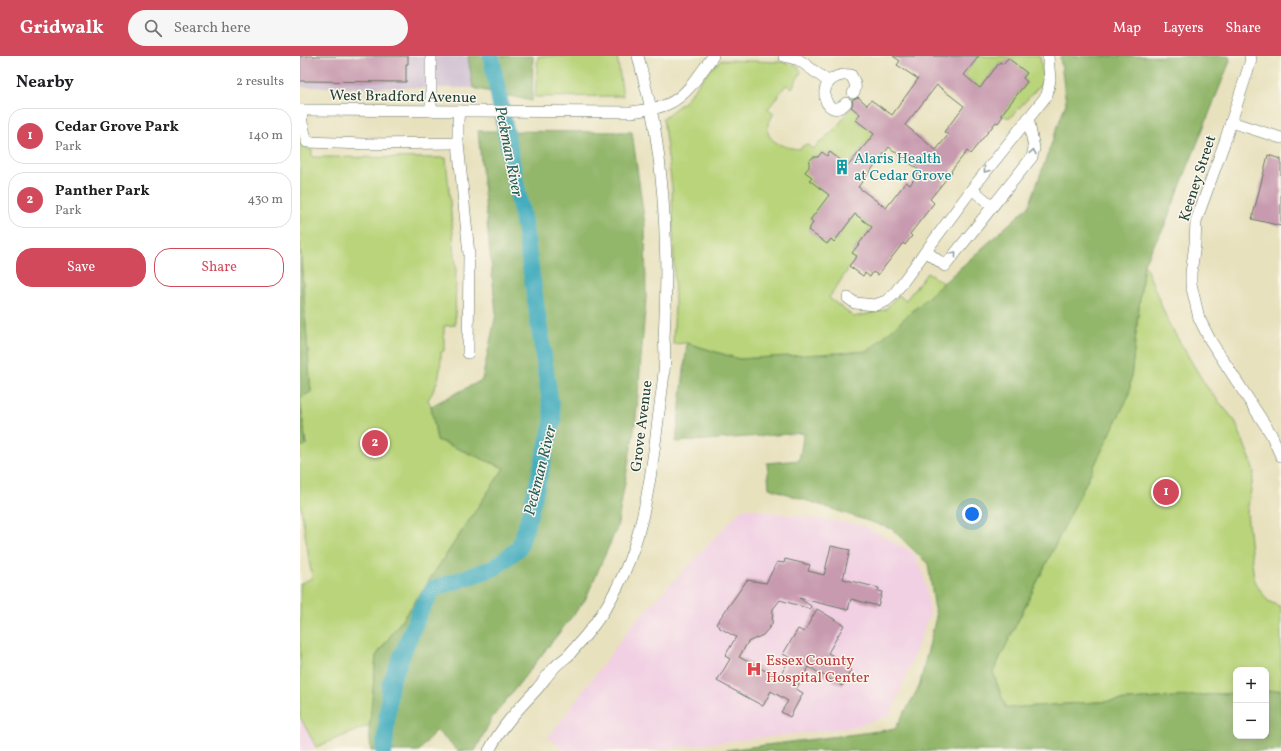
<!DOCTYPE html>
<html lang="en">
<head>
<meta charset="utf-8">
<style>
	:root { --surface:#fff; --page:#f6f6f6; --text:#202124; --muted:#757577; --line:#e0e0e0; --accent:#d1495b }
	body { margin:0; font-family:Vollkorn,serif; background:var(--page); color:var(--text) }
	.controls { position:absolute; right:12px; bottom:12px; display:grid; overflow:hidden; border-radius:8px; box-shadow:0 2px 10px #0003 }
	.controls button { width:36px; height:36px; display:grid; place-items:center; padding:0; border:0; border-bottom:1px solid var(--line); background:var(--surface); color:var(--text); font:20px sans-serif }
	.you { position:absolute; left:672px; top:458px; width:14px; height:14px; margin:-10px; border:3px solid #fff; border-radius:50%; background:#1a73e8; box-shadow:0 0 0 6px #1a73e833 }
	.badge { display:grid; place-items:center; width:26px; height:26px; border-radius:50%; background:var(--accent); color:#fff; font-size:13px; font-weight:700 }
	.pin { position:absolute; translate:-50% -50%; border:2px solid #fff; box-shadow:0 1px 4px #0006 }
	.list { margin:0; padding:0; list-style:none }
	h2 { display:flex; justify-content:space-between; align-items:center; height:52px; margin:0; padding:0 16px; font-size:17px }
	h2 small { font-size:13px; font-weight:400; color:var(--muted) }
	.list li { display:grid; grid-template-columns:26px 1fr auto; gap:12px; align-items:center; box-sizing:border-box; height:56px; margin:0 8px 8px; padding:0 8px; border:1px solid var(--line); border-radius:16px }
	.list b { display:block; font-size:15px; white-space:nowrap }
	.list p { margin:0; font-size:13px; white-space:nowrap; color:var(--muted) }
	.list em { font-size:13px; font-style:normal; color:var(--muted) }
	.actions { display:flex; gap:8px; padding:12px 16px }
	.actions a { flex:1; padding:9px 0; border:1px solid var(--accent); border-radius:16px; text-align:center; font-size:14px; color:var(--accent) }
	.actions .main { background:var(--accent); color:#fff }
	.icon { flex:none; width:22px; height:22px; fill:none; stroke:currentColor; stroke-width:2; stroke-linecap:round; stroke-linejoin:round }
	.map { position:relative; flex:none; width:981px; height:695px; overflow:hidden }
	header { display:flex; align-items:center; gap:24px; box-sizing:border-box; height:56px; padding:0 20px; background:var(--accent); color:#fff }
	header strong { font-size:19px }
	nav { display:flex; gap:22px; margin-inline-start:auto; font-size:14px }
	.search { width:280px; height:36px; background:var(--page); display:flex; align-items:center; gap:10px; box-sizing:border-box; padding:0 14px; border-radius:22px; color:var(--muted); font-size:15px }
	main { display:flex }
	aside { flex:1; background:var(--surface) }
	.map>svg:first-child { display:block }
	.built { fill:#f1d0e3 }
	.industrial { fill:#cebed1 }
	.green { fill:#b9d47a; stroke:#6c8857 }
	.forest { fill:#92b66a; stroke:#587a4f }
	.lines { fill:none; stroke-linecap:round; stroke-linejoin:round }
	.river { stroke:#3daabc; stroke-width:17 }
	.building { fill:#c79aaf; fill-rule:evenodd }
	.minor-casing { stroke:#657664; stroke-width:12 }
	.minor { stroke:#fff; stroke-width:11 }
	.oneway { stroke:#8f9e9a }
	.labels { text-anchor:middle; stroke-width:3; stroke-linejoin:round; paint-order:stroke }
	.street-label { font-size:15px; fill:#1f3d34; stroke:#fbf7ec }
	.culture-label { font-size:15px; fill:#0d838f; stroke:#fbf7ec; text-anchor:start }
	.health-label { font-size:15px; fill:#be3a42; stroke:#fbf7ec; text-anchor:start }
	.water-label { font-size:16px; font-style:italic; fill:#285e5d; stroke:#fbf7ec }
</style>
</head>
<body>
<header>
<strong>Gridwalk</strong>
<div class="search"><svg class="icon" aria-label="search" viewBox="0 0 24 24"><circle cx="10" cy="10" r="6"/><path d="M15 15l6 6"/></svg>Search here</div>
<nav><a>Map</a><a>Layers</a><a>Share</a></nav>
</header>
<main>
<aside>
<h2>Nearby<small>2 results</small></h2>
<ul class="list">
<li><span class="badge">1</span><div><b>Cedar Grove Park</b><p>Park</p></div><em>140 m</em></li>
<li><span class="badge">2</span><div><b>Panther Park</b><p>Park</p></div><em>430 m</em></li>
</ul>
<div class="actions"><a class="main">Save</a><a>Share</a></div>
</aside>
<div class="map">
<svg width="981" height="695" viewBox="0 0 981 695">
	<rect width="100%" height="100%" fill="#fbf7ec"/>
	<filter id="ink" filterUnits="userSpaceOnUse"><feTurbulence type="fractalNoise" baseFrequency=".025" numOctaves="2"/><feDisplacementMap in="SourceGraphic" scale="8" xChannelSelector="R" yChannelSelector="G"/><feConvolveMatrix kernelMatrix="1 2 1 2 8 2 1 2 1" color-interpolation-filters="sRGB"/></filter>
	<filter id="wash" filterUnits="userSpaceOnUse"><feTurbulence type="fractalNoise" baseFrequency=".012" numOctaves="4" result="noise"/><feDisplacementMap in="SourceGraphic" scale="16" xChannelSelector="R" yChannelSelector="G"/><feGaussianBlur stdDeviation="0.9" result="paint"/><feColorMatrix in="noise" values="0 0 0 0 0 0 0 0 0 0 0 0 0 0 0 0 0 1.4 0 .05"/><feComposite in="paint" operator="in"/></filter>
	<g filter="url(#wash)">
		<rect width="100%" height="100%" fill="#e8e1be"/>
		<!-- built -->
		<g class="built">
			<path d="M 443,452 L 562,469 L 612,496 L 624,518 L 630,557 L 591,659 L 554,671 L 346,695 L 265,695 L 248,682 L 333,568 Z"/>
			<path d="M 0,661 L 16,691 L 9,695 L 0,695 Z"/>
		</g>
		<!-- industrial -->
		<path class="industrial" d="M 0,0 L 168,0 L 173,32 L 0,31 Z"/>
		<!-- green -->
		<g class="green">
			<path d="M 238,0 L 317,0 L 323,40 L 235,41 Z"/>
			<path d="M 679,0 L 740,0 L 744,25 L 710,62 L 701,59 L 727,26 L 723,22 L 727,17 L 700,6 L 680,32 L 664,19 Z"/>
			<path d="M 421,4 L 481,6 L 498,10 L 501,16 L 492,32 L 486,29 L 468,53 L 474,57 C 472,61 469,65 468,69 C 464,86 486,92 499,93 L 506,88 L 513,93 L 537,71 L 553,48 L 562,56 L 556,64 L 569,74 L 576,76 L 548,110 L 530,96 L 527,100 L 522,96 L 518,101 L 513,101 L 509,105 L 512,121 L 510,125 L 529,139 L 510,164 L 513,167 L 508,174 L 527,188 L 531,183 L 535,185 L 555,158 L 572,171 L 552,196 L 557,200 L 529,242 L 554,261 L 585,254 L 598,239 L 606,244 L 627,217 L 644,227 L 568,296 L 439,303 L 387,287 L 373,288 L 375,249 L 372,132 L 363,62 L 384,46 L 408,16 Z"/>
			<path d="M 0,86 L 5,91 L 12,94 L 12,101 L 146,102 L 156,211 L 155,269 L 144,270 L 144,295 L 141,296 C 141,315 139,327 128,344 L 131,350 L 137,384 L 204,412 L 112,550 L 76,600 L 70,669 L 16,691 L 0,661 L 0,528 L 12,522 L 0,446 L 0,391 L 6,389 L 0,341 L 11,336 L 0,189 Z"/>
			<path d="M 844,207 L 869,268 L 906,330 L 935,365 L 951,405 L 954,416 L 947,456 L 954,525 L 968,545 L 981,551 L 981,634 L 966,635 L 966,614 L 936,614 L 936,637 L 705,652 L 693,616 L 829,339 Z"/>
		</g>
		<!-- forest -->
		<g class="forest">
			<path d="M 168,0 L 233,0 L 232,45 L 173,32 Z"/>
			<path d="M 760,0 L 929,0 L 930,5 L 864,171 L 844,207 L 829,339 L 693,616 L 706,652 L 936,637 L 936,680 L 966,680 L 966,635 L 981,634 L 981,695 L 426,695 L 426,694 L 595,673 L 619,631 L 636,561 L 628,508 L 592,473 L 469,432 L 467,407 L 499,404 L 504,377 L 376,386 L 387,287 L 439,303 L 568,295 L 729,150 L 766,47 Z"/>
			<path d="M 178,75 L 332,76 L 345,169 L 346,242 L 336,363 L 317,472 L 285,544 L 192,662 L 175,695 L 158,695 L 136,674 L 119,695 L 71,695 L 69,675 L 76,600 L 112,550 L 204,412 L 137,384 L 131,350 L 182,324 L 196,258 Z"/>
			<path d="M 0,189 L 11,336 L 0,342 L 6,389 L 0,391 Z"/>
		</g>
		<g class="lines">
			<!-- river -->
			<path class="river" d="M 84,695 L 90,628 L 120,555 L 133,533 L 194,512 L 219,492 L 229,461 L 253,365 L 225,174 L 191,0"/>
		</g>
		<g id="blocks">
			<!-- building -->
			<g class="building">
				<path d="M 0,0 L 108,0 L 108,8 L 106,8 L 106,26 L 0,25 Z"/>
				<path d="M 593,0 L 679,0 L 664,19 L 680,32 L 700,6 L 703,8 L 708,2 L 727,17 L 723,22 L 727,26 L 701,59 L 703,60 L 698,67 L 696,66 L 670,98 L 667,95 L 651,115 L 652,116 L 630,143 L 634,147 L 610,178 L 612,180 L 605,189 L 603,187 L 578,219 L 573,216 L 570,221 L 565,217 L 563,220 L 549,210 L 557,200 L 552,197 L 572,171 L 555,158 L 534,186 L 531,183 L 527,188 L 508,174 L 513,167 L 510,164 L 529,139 L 509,124 L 512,121 L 505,116 L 509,111 L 509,105 L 513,101 L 518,101 L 522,96 L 527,100 L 530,96 L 548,110 L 574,78 L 556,64 L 560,58 L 551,51 L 553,47 L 552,44 L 558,41 L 567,49 L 571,44 L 592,59 L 618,23 L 597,9 L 600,5 ZM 637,29 L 664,50 L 644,76 L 648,79 L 636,94 L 605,69 ZM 589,91 L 620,115 L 610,129 L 606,126 L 586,152 L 558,131 Z"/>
				<path d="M 968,99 L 981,103 L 981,170 L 952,163 Z"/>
				<path d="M 531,490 L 550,494 L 543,523 L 579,532 L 578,535 L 582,536 L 578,550 L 551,543 L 548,554 L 499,542 L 511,550 L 510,553 L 480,544 L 473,553 L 472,568 L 469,572 L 463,579 L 448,586 L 439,601 L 479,622 L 490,602 L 483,598 L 498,573 L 504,576 L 517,553 L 544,569 L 528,597 L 544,605 L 542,609 L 551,614 L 542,630 L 509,611 L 496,633 L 503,637 L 490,661 L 481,656 L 488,645 L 471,635 L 463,650 L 417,625 L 430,603 L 425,600 L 436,581 L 420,572 L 416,568 L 447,524 L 466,527 L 477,506 L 484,507 L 485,503 L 510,509 L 508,515 L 524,519 Z"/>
			</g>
		</g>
	</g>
	<g filter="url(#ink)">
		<use href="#blocks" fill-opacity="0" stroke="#657664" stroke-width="1"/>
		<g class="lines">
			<!-- minor casing -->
			<g class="minor-casing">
				<g id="minor">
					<path d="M 484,0 L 499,4 L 529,26"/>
					<path d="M 950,0 L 951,4 L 925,85 L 896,165 L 895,188 L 891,217 L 891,228 L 899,262 L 910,284 L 971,378 L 981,400"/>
					<path d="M 546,47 C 524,69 510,16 551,19 C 554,25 558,31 553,37"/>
					<path d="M 0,54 L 331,56 C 343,54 357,53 368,48 C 387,40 401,16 413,0"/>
					<path d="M 1,54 L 2,67 L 7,86 L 64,88 L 158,87 L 158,65 L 159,55"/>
					<path d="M 131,55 L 131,0"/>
					<path d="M 931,66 L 981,82"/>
					<path d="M 158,87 L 169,198 L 168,297"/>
					<path d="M 672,133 L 692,150"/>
					<path d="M 626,195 L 645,210 L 732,101 L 734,92 L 728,62"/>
					<path d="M 548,242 L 555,247 L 575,249 L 586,245 L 594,238 L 672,133 L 747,39 L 750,24 L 748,0"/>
					<path d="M 189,695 C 201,671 219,652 237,633 C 243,626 248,618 254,612 C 258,607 263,604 268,600 C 274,593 280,586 286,579 C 339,515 348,444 358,364 C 361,338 367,309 364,283 C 368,213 366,143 355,74 C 351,49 344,25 338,0"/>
				</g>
			</g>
			<!-- minor -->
			<use href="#minor" class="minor"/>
		</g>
		<!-- one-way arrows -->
		<defs><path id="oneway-chevron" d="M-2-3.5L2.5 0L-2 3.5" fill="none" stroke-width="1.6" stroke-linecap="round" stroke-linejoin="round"/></defs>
		<g class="oneway">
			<use href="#oneway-chevron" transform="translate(733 96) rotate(-79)"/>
			<use href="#oneway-chevron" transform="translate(686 114) rotate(128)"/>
			<use href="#oneway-chevron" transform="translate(654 198) rotate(-51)"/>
		</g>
	</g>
	<!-- icons -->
	<defs>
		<g id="building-bare" transform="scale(1.2)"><path d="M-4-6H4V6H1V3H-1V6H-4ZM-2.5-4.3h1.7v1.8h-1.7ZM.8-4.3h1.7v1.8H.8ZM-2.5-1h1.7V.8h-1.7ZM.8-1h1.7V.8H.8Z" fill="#0f9aa8" stroke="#fbf7ec" stroke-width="2.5" paint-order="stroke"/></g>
		<g id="hospital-bare" transform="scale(1.2)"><path d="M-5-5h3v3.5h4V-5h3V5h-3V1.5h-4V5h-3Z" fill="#e0444e" stroke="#fbf7ec" stroke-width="2.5" paint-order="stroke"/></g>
	</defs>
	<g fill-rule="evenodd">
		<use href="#building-bare" x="542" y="111"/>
		<use href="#hospital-bare" x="454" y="613"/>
	</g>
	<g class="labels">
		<!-- street labels -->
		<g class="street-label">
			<text transform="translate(103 40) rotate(1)" y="5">West Bradford Avenue</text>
			<text transform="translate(897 122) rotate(-72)" y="5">Keeney Street</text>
			<text transform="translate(341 370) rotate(-83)" y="5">Grove Avenue</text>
		</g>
		<!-- culture labels -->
		<g class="culture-label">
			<text x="554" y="107">Alaris Health<tspan x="554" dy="17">at Cedar Grove</tspan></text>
		</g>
		<!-- health labels -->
		<g class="health-label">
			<text x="466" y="609">Essex County<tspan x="466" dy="17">Hospital Center</tspan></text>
		</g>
		<!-- water labels -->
		<g class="water-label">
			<text transform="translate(210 95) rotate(79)" y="6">Peckman River</text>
			<text transform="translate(239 414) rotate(-76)" y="6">Peckman River</text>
		</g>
	</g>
</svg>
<div class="controls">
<button>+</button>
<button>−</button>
</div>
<div class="you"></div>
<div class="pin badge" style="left:866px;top:436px">1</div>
<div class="pin badge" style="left:75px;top:387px">2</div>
</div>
</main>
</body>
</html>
